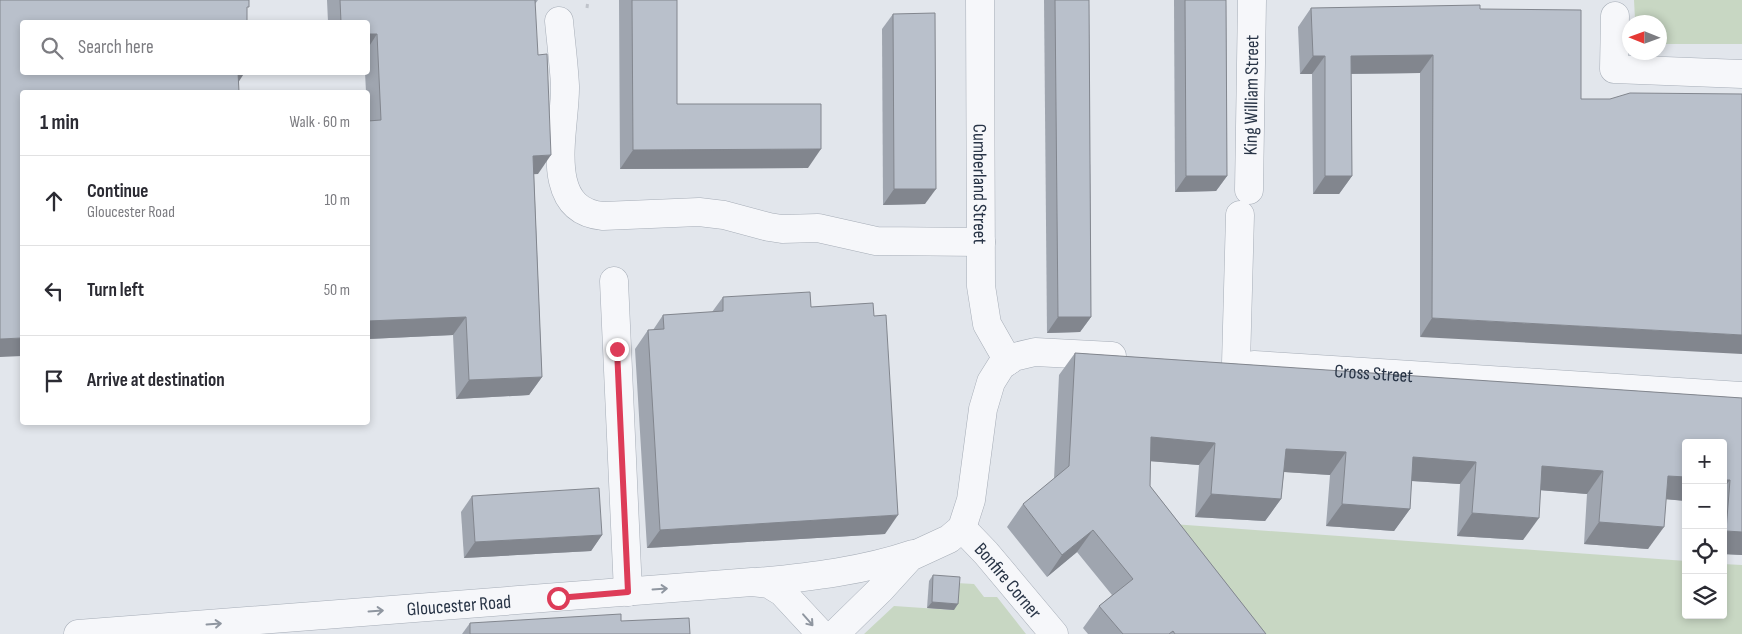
<!DOCTYPE html>
<html lang="en">
<head>
<meta charset="utf-8">
<style>
	:root { --surface:#fff; --page:#f2f2f3; --text:#2b2b33; --muted:#7c7c81; --line:#e1e1e2 }
	body { margin:0; font-family:"Sofia Sans Condensed",sans-serif; background:var(--page); color:var(--text) }
	.controls { position:absolute; right:15px; bottom:15px; display:grid; overflow:hidden; border-radius:5px; box-shadow:0 2px 8px #0003 }
	.controls button { width:45px; height:45px; display:grid; place-items:center; padding:0; border:0; border-bottom:1px solid var(--line); background:var(--surface); color:var(--text); font:25px sans-serif }
	.compass { position:absolute; left:1622px; top:15px; width:45px; height:45px; border-radius:50%; background:var(--surface); box-shadow:0 2px 8px #0003; rotate:271deg }
	.stop { position:absolute; width:15px; height:15px; margin:-11px; border:4px solid #dd3c58; border-radius:50%; background:#fff }
	.stop.end { background:#dd3c58; border-color:#fff; box-shadow:0 1px 5px #0008 }
	.list { margin:0; padding:0; list-style:none }
	h2 { display:flex; justify-content:space-between; align-items:center; height:65px; margin:0; padding:0 20px; font-size:21px }
	h2 small { font-size:16px; font-weight:400; color:var(--muted) }
	.list li { display:grid; grid-template-columns:32px 1fr auto; gap:15px; align-items:center; box-sizing:border-box; height:90px; padding:0 20px; border-top:1px solid var(--line) }
	.list b { display:block; font-size:19px; white-space:nowrap }
	.list p { margin:0; font-size:16px; white-space:nowrap; color:var(--muted) }
	.list em { font-size:16px; font-style:normal; color:var(--muted) }
	.icon { flex:none; width:28px; height:28px; fill:none; stroke:currentColor; stroke-width:2; stroke-linecap:round; stroke-linejoin:round }
	.map { position:relative; flex:none; width:1742px; height:634px; overflow:hidden }
	.search { position:absolute; background:var(--surface); box-shadow:0 2px 8px #0003; left:20px; top:20px; width:350px; height:55px; display:flex; align-items:center; gap:12px; box-sizing:border-box; padding:0 18px; border-radius:5px; color:var(--muted); font-size:19px }
	.panel { position:absolute; background:var(--surface); box-shadow:0 2px 8px #0003; left:20px; top:90px; width:350px; height:335px; border-radius:5px }
	.map>svg:first-child { display:block }
	.green { fill:#c8d7c3 }
	.lines { fill:none; stroke-linecap:round; stroke-linejoin:round }
	.minor-casing { stroke:#a6adb7; stroke-width:29 }
	.path { stroke:#c0c4cb; stroke-width:3; stroke-dasharray:4 4; stroke-linecap:butt }
	.minor { stroke:#f6f7fa; stroke-width:28 }
	.wall { fill:#9fa5af }
	.shaded-wall { fill:#82868e }
	.building { fill:#b9c0cb; stroke:#82868e }
	.oneway { stroke:#8f96a0 }
	.route { stroke:#dd3c58; stroke-width:6 }
	.labels { text-anchor:middle; stroke-width:5; stroke-linejoin:round; paint-order:stroke }
	.street-label { font-size:19px; fill:#283446; stroke:#f2f5f9 }
</style>
</head>
<body>
<div class="map">
<svg width="1742" height="634" viewBox="0 0 1742 634">
	<rect width="100%" height="100%" fill="#e2e6ec"/>
	<!-- green -->
	<g class="green">
		<path d="M 1634,0 L 1742,0 L 1742,44 L 1660,44 L 1660,22 L 1638,22 L 1635,19 Z"/>
		<path d="M 1159,523 L 1686,561 L 1686,615 L 1723,615 L 1723,564 L 1742,565 L 1742,634 L 1245,634 Z"/>
		<path d="M 956,583 L 974,584 L 984,597 L 997,597 L 1026,634 L 864,634 L 894,606 L 953,610 Z"/>
	</g>
	<g class="lines">
		<!-- minor casing -->
		<g class="minor-casing">
			<g id="minor">
				<path id="s1" d="M 980,0 L 981,286 L 987,324 L 1008,361"/>
				<path d="M 1615,16 L 1614,69 L 1742,74"/>
				<path d="M 559,21 C 561,43 564,65 565,86 C 566,127 540,210 603,216 L 699,212 L 724,215 L 769,227 L 782,229 L 818,228 L 876,241 L 981,242"/>
				<path id="s2" d="M 1249,190 L 1252,0"/>
				<path d="M 614,281 L 628,592"/>
				<path d="M 1236,364 L 1240,215"/>
				<path id="s3" d="M 1254,365 L 1742,396"/>
				<path id="s4" d="M 962,528 L 986,553 L 1054,634"/>
				<path d="M 758,582 C 810,577 863,571 913,554"/>
				<path id="s5" d="M 78,634 L 752,582 L 769,584 L 782,592 L 821,634"/>
				<path d="M 835,634 L 880,590 L 910,557 L 949,539 L 962,528 L 971,500 L 983,409 L 991,382 L 1001,366 L 1014,357 L 1035,352 L 1112,356"/>
			</g>
		</g>
		<!-- path -->
		<path class="path" d="M 587,8 L 588,0"/>
		<!-- minor -->
		<use href="#minor" class="minor"/>
	</g>
	<!-- wall -->
	<g class="wall">
		<path d="M 327,0 L 538,0 L 535,4 L 538,174 L 534,174 L 542,377 L 529,395 L 456,399 L 453,335 L 368,339 L 368,92 L 366,92 L 365,72 L 368,72 L 368,22 L 328,22 Z"/>
		<path d="M 619,0 L 677,0 L 677,104 L 808,168 L 620,169 Z"/>
		<path d="M 1044,0 L 1089,0 L 1091,317 L 1080,332 L 1047,333 Z"/>
		<path d="M 1174,0 L 1226,0 L 1227,176 L 1216,191 L 1175,192 Z"/>
		<path d="M 1311,8 L 1480,9 L 1581,99 L 1610,99 L 1420,337 L 1420,73 L 1351,74 L 1352,176 L 1339,194 L 1313,194 L 1312,74 L 1300,74 L 1298,27 Z"/>
		<path d="M 893,14 L 925,204 L 883,205 L 882,29 Z"/>
		<path d="M 723,297 L 811,307 L 885,534 L 647,548 L 635,349 L 648,330 L 653,330 L 663,315 L 712,312 Z"/>
		<path d="M 1075,353 L 1742,398 L 1742,555 L 1723,554 L 1723,443 L 1686,443 L 1686,501 L 1666,499 L 1648,549 L 1584,544 L 1587,494 L 1540,490 L 1523,540 L 1457,536 L 1460,484 L 1411,481 L 1410,509 L 1394,531 L 1326,526 L 1330,475 L 1284,472 L 1281,499 L 1265,521 L 1195,517 L 1199,465 L 1150,461 L 1150,486 L 1266,634 L 1088,634 L 1083,628 L 1099,606 L 1112,595 L 1077,552 L 1047,577 L 1007,527 L 1023,504 L 1054,479 L 1059,375 Z"/>
		<path d="M 472,496 L 602,535 L 591,551 L 464,558 L 461,512 Z"/>
		<path d="M 933,575 L 954,610 L 927,608 L 929,581 Z"/>
		<path d="M 621,621 L 690,634 L 462,634 L 470,623 Z"/>
	</g>
	<!-- shaded-wall -->
	<g class="shaded-wall">
		<path d="M 368,34 L 377,34 L 368,48 Z"/>
		<path d="M 1433,55 L 1420,73 L 1338,74 L 1351,56 Z"/>
		<path d="M 1313,56 L 1325,56 L 1312,74 L 1300,74 Z"/>
		<path d="M 235,72 L 245,72 L 236,86 Z"/>
		<path d="M 821,149 L 808,168 L 620,169 L 633,150 Z"/>
		<path d="M 551,155 L 538,174 L 520,175 L 533,156 Z"/>
		<path d="M 1186,176 L 1227,176 L 1216,191 L 1175,192 Z"/>
		<path d="M 1325,176 L 1352,176 L 1339,194 L 1313,194 Z"/>
		<path d="M 894,189 L 936,189 L 925,204 L 883,205 Z"/>
		<path d="M 466,317 L 453,335 L 368,339 L 368,321 Z"/>
		<path d="M 1058,317 L 1091,317 L 1080,332 L 1047,333 Z"/>
		<path d="M 1432,318 L 1742,335 L 1742,354 L 1420,337 Z"/>
		<path d="M 22,338 L 22,356 L 0,357 L 0,339 Z"/>
		<path d="M 542,377 L 529,395 L 456,399 L 469,380 Z"/>
		<path d="M 1151,437 L 1215,443 L 1199,465 L 1135,460 Z"/>
		<path d="M 1286,449 L 1346,452 L 1330,475 L 1270,471 Z"/>
		<path d="M 1413,457 L 1476,462 L 1460,484 L 1397,480 Z"/>
		<path d="M 1542,466 L 1603,471 L 1587,494 L 1526,489 Z"/>
		<path d="M 1668,476 L 1686,477 L 1686,501 L 1652,498 Z"/>
		<path d="M 1723,480 L 1730,480 L 1723,489 Z"/>
		<path d="M 1211,494 L 1281,499 L 1265,521 L 1195,517 Z"/>
		<path d="M 1342,504 L 1410,509 L 1394,531 L 1326,526 Z"/>
		<path d="M 1472,513 L 1539,518 L 1523,540 L 1457,536 Z"/>
		<path d="M 898,515 L 885,534 L 647,548 L 660,530 Z"/>
		<path d="M 1599,522 L 1664,527 L 1648,549 L 1584,544 Z"/>
		<path d="M 1093,530 L 1077,552 L 1047,577 L 1062,555 Z"/>
		<path d="M 1726,531 L 1742,532 L 1742,555 L 1723,554 L 1723,535 Z"/>
		<path d="M 602,535 L 591,551 L 464,558 L 475,542 Z"/>
		<path d="M 932,602 L 958,604 L 954,610 L 927,608 Z"/>
	</g>
	<!-- building -->
	<g class="building">
		<path d="M 0,0 L 249,0 L 249,7 L 247,7 L 247,22 L 22,22 L 22,72 L 238,72 L 239,92 L 22,92 L 22,338 L 0,339 Z"/>
		<path d="M 340,0 L 535,0 L 538,55 L 547,54 L 551,155 L 533,156 L 542,377 L 469,380 L 466,317 L 368,321 L 368,121 L 381,120 L 377,34 L 368,34 L 368,22 L 341,22 Z"/>
		<path d="M 632,0 L 677,0 L 677,104 L 821,104 L 821,149 L 633,150 Z"/>
		<path d="M 1055,0 L 1089,0 L 1091,317 L 1058,317 Z"/>
		<path d="M 1185,0 L 1226,0 L 1227,176 L 1186,176 Z"/>
		<path d="M 1480,5 L 1480,9 L 1581,10 L 1581,99 L 1610,99 L 1630,93 L 1742,94 L 1742,335 L 1432,318 L 1433,55 L 1351,56 L 1352,176 L 1325,176 L 1325,56 L 1313,56 L 1311,8 Z"/>
		<path d="M 935,13 L 936,189 L 894,189 L 893,14 Z"/>
		<path d="M 810,292 L 811,307 L 873,303 L 874,316 L 886,315 L 898,515 L 660,530 L 648,330 L 664,329 L 663,315 L 723,311 L 723,297 Z"/>
		<path d="M 1075,353 L 1742,398 L 1742,532 L 1726,531 L 1730,480 L 1723,480 L 1723,443 L 1686,443 L 1686,477 L 1668,476 L 1664,527 L 1599,522 L 1603,471 L 1542,466 L 1539,518 L 1472,513 L 1476,462 L 1413,457 L 1410,509 L 1342,504 L 1346,452 L 1286,449 L 1281,499 L 1211,494 L 1215,443 L 1151,437 L 1150,486 L 1266,634 L 1175,634 L 1173,631 L 1169,634 L 1123,634 L 1099,606 L 1133,579 L 1093,530 L 1062,555 L 1023,504 L 1069,466 Z"/>
		<path d="M 599,488 L 602,535 L 475,542 L 472,496 Z"/>
		<path d="M 933,575 L 960,577 L 958,604 L 932,602 Z"/>
		<path d="M 621,614 L 621,621 L 689,618 L 690,634 L 470,634 L 470,623 Z"/>
	</g>
	<!-- one-way arrows -->
	<defs><path id="oneway-shaft" d="M-6 0H5M1.5-3L5.5 0L1.5 3" fill="none" stroke-width="1.6" stroke-linecap="round" stroke-linejoin="round" transform="scale(1.25)"/></defs>
	<g class="oneway">
		<use href="#oneway-shaft" transform="translate(660 589) rotate(-4)"/>
		<use href="#oneway-shaft" transform="translate(376 611) rotate(-4)"/>
		<use href="#oneway-shaft" transform="translate(808 620) rotate(49)"/>
		<use href="#oneway-shaft" transform="translate(214 624) rotate(-4)"/>
	</g>
	<g class="lines">
		<!-- route -->
		<path class="route" d="M 558,598 L 628,592 L 617,349"/>
	</g>
	<g class="labels">
		<!-- street labels -->
		<g class="street-label">
			<text dy="7" stroke="none"><textPath href="#s2" startOffset="95">King William Street</textPath></text>
			<text dy="7" stroke="none"><textPath href="#s1" startOffset="184">Cumberland Street</textPath></text>
			<text dy="7" stroke="none"><textPath href="#s3" startOffset="120">Cross Street</textPath></text>
			<text dy="7" stroke="none"><textPath href="#s4" startOffset="70">Bonfire Corner</textPath></text>
			<text dy="7" stroke="none"><textPath href="#s5" startOffset="382">Gloucester Road</textPath></text>
		</g>
	</g>
</svg>
<div class="controls">
<button>+</button>
<button>−</button>
<button><svg class="icon" aria-label="locate" viewBox="0 0 24 24"><circle cx="12" cy="12" r="6"/><path d="M12 2v4M12 18v4M2 12h4M18 12h4"/></svg></button>
<button><svg class="icon" aria-label="layers" viewBox="0 0 24 24"><path d="M12 4l9 5-9 5-9-5zM3 14l9 5 9-5"/></svg></button>
</div>
<svg class="compass" viewBox="-18 -18 36 36"><path d="M0-13l5 13h-10z" fill="#e53935"/><path d="M0 13l5-13h-10z" fill="#7c7c81"/></svg>
<div class="stop" style="left:558px;top:598px"></div>
<div class="stop end" style="left:617px;top:349px"></div>
<div class="search"><svg class="icon" aria-label="search" viewBox="0 0 24 24"><circle cx="10" cy="10" r="6"/><path d="M15 15l6 6"/></svg>Search here</div>
<section class="panel">
<h2>1 min<small>Walk · 60 m</small></h2>
<ul class="list">
<li><svg class="icon" aria-label="ahead" viewBox="0 0 24 24"><path d="M12 20V5M6 11l6-6 6 6"/></svg><div><b>Continue</b><p>Gloucester Road</p></div><em>10 m</em></li>
<li><svg class="icon" aria-label="left" viewBox="0 0 24 24"><path d="M17 20v-9H6M10 6l-5 5 5 5"/></svg><div><b>Turn left</b></div><em>50 m</em></li>
<li><svg class="icon" aria-label="arrive" viewBox="0 0 24 24"><path d="M6 21V4h12l-3 4 3 4H6"/></svg><div><b>Arrive at destination</b></div></li>
</ul>
</section>
</div>
</body>
</html>
